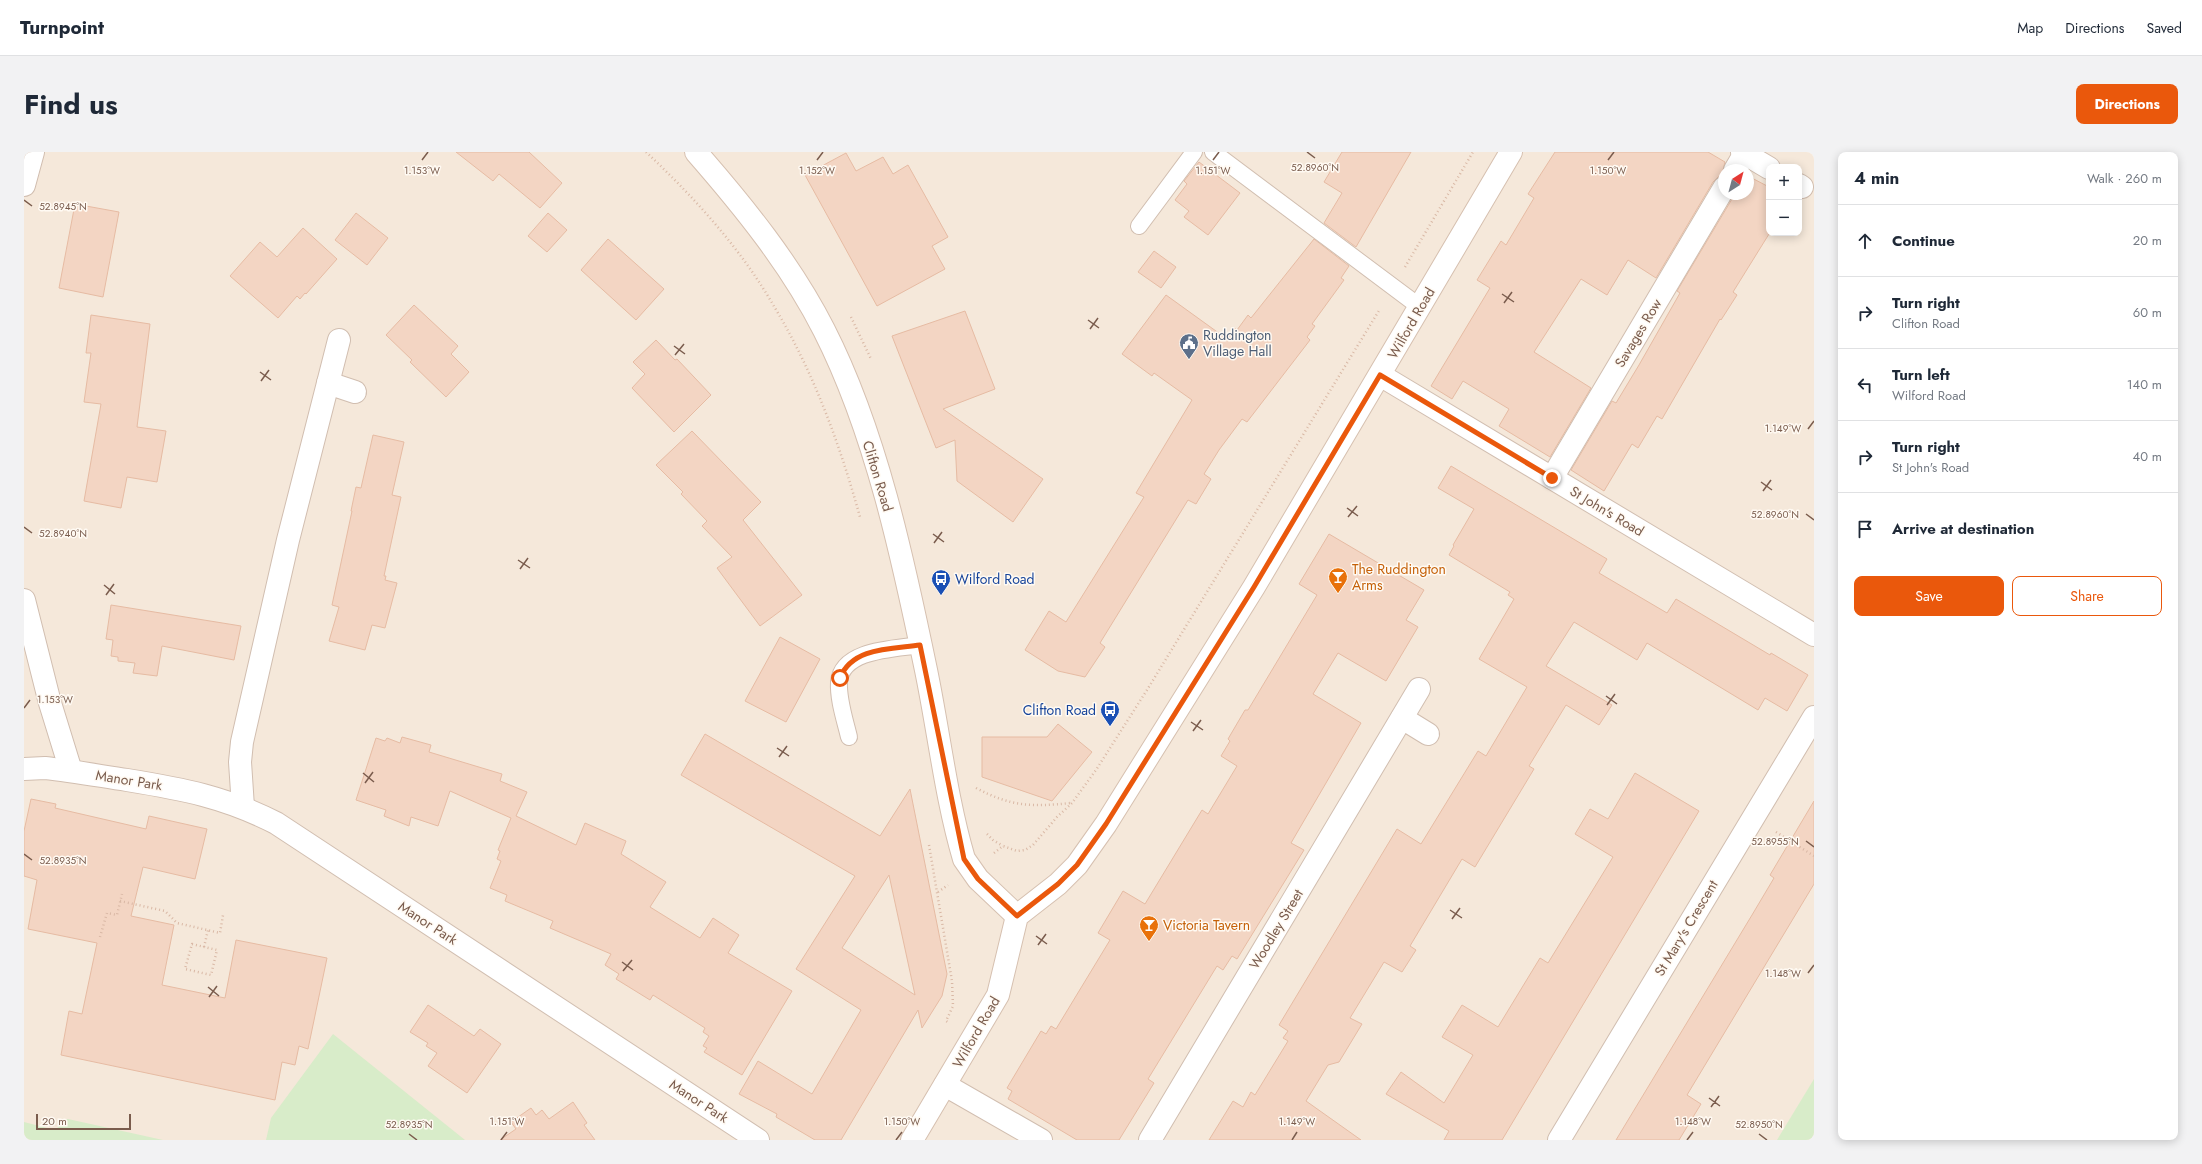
<!DOCTYPE html>
<html lang="en">
<head>
<meta charset="utf-8">
<style>
	:root { --surface:#fff; --page:#f2f2f3; --text:#1f2937; --muted:#747a83; --line:#e0e1e3; --accent:#ea580c }
	body { margin:0; font-family:Jost,sans-serif; background:var(--page); color:var(--text) }
	.controls { position:absolute; right:12px; top:12px; display:grid; overflow:hidden; border-radius:8px; box-shadow:0 2px 10px #0003 }
	.controls button { width:36px; height:36px; display:grid; place-items:center; padding:0; border:0; border-bottom:1px solid var(--line); background:var(--surface); color:var(--text); font:20px sans-serif }
	.compass { position:absolute; left:1694px; top:12px; width:36px; height:36px; border-radius:50%; background:var(--surface); box-shadow:0 2px 10px #0003; rotate:36deg }
	.scale { position:absolute; left:12px; bottom:10px; width:95px; box-sizing:border-box; padding-left:4px; border:2px solid #7a5c4d; border-top:0; font-size:11px; line-height:14px; white-space:nowrap; color:#7a5c4d; -webkit-text-stroke:3px #fffaf3; paint-order:stroke }
	.stop { position:absolute; width:12px; height:12px; margin:-9px; border:3px solid #ea580c; border-radius:50%; background:#fff }
	.stop.end { background:#ea580c; border-color:#fff; box-shadow:0 1px 4px #0008 }
	.list { margin:0; padding:0; list-style:none }
	h2 { display:flex; justify-content:space-between; align-items:center; height:52px; margin:0; padding:0 16px; font-size:17px }
	h2 small { font-size:13px; font-weight:400; color:var(--muted) }
	.list li { display:grid; grid-template-columns:26px 1fr auto; gap:12px; align-items:center; box-sizing:border-box; height:72px; padding:0 16px; border-top:1px solid var(--line) }
	.list b { display:block; font-size:15px; white-space:nowrap }
	.list p { margin:0; font-size:13px; white-space:nowrap; color:var(--muted) }
	.list em { font-size:13px; font-style:normal; color:var(--muted) }
	.actions { display:flex; gap:8px; padding:12px 16px }
	.actions a { flex:1; padding:9px 0; border:1px solid var(--accent); border-radius:8px; text-align:center; font-size:14px; color:var(--accent) }
	.actions .main { background:var(--accent); color:#fff }
	.icon { flex:none; width:22px; height:22px; fill:none; stroke:currentColor; stroke-width:2; stroke-linecap:round; stroke-linejoin:round }
	.map { position:relative; flex:none; width:1790px; height:988px; overflow:hidden; border-radius:8px }
	header { display:flex; align-items:center; gap:24px; box-sizing:border-box; height:56px; padding:0 20px; background:var(--surface); border-bottom:1px solid var(--line) }
	header strong { font-size:19px }
	nav { display:flex; gap:22px; margin-inline-start:auto; font-size:14px }
	.intro { display:flex; align-items:center; justify-content:space-between; box-sizing:border-box; height:96px; padding:0 24px }
	h1 { margin:0; font-size:28px }
	.button { padding:10px 18px; border-radius:8px; background:var(--accent); color:#fff; font-size:14px; font-weight:700 }
	main { display:flex; gap:24px; padding:0 24px }
	aside { flex:1; background:var(--surface); border-radius:8px; box-shadow:0 2px 10px #0003 }
	.map>svg:first-child { display:block }
	.residential { fill:#f5e8da; fill-rule:evenodd }
	.green { fill:#d8ecc9 }
	.building { fill:#f3d5c3; stroke:#e6bba3; fill-rule:evenodd }
	.lines { fill:none; stroke-linecap:round; stroke-linejoin:round }
	.lane-casing { stroke:#d1beb0; stroke-width:18 }
	.street-casing { stroke:#d1beb0; stroke-width:24 }
	.secondary-casing { stroke:#d6c0b0; stroke-width:24 }
	.path { stroke:#d9b8a5; stroke-width:2.5; stroke-dasharray:1 3; stroke-linecap:butt }
	.lane { stroke:#fff; stroke-width:16 }
	.street { stroke:#fff; stroke-width:22 }
	.secondary { stroke:#fff; stroke-width:22 }
	.route { stroke:#ea580c; stroke-width:5 }
	.ticks { fill:none; stroke:#7a5c4d; stroke-width:1.5 }
	.labels { text-anchor:middle; stroke-width:3; stroke-linejoin:round; paint-order:stroke }
	.street-label { font-size:14px; fill:#7a5c4d; stroke:#fffaf3 }
	.service-label { font-size:14px; fill:#4e5e75; stroke:#fffaf3; text-anchor:start }
	.food-label { font-size:14px; fill:#c56008; stroke:#fffaf3; text-anchor:start }
	.transit-label { font-size:14px; fill:#164399; stroke:#fffaf3; text-anchor:start }
	.ticks-label { font-size:10px; text-anchor:middle; fill:#7a5c4d; stroke:#fffaf3; stroke-width:3; stroke-linejoin:round; paint-order:stroke }
</style>
</head>
<body>
<header>
<strong>Turnpoint</strong>
<nav><a>Map</a><a>Directions</a><a>Saved</a></nav>
</header>
<div class="intro"><h1>Find us</h1><a class="button">Directions</a></div>
<main>
<div class="map">
<svg width="1790" height="988" viewBox="0 0 1790 988">
	<rect width="100%" height="100%" fill="#fdf6ec"/>
	<!-- residential -->
	<path class="residential" d="M 0,0 L 1790,0 L 1790,988 L 0,988 ZM 1745,15 L 1775,15 L 1775,81 L 1745,81 ZM 1700,18 L 1724,18 L 1724,42 L 1700,42 Z"/>
	<!-- green -->
	<g class="green">
		<path d="M 309,882 L 441,988 L 242,988 L 247,966 Z"/>
		<path d="M 1790,927 L 1790,988 L 1753,988 Z"/>
		<path d="M 43,967 L 44,967 L 139,988 L 0,988 L 0,970 L 31,978 Z"/>
	</g>
	<!-- building -->
	<g class="building">
		<path d="M 432,0 L 505,0 L 538,31 L 516,56 L 475,22 L 469,29 Z"/>
		<path d="M 1318,0 L 1387,0 L 1332,95 L 1300,71 L 1318,41 L 1300,30 Z"/>
		<path d="M 1531,0 L 1684,0 L 1701,10 L 1699,18 L 1700,24 L 1694,25 L 1689,30 L 1632,126 L 1604,108 L 1583,143 L 1557,127 L 1510,200 L 1567,236 L 1526,305 L 1475,274 L 1485,257 L 1439,229 L 1428,247 L 1407,234 L 1466,136 L 1453,128 L 1477,89 L 1482,93 L 1510,46 L 1504,42 Z"/>
		<path d="M 822,1 L 832,19 L 859,5 L 869,22 L 884,13 L 924,85 L 908,94 L 921,117 L 853,154 L 781,23 Z"/>
		<path d="M 1175,10 L 1216,41 L 1184,83 L 1160,65 L 1165,59 L 1151,48 L 1163,32 L 1160,29 Z"/>
		<path d="M 1724,24 L 1745,35 L 1745,82 L 1709,140 L 1713,143 L 1697,168 L 1696,167 L 1638,267 L 1633,264 L 1614,296 L 1608,292 L 1580,339 L 1547,318 L 1588,249 L 1592,251 L 1615,213 L 1656,141 L 1653,139 L 1711,42 L 1724,42 Z"/>
		<path d="M 51,52 L 95,60 L 79,145 L 35,136 Z"/>
		<path d="M 332,61 L 364,86 L 343,113 L 311,88 Z"/>
		<path d="M 524,61 L 543,78 L 523,100 L 504,84 Z"/>
		<path d="M 279,76 L 313,107 L 282,142 L 281,141 L 276,147 L 273,144 L 254,166 L 206,124 L 236,90 L 253,105 Z"/>
		<path d="M 584,87 L 640,137 L 612,168 L 557,118 Z"/>
		<path d="M 1290,87 L 1325,114 L 1317,126 L 1320,128 L 1288,172 L 1291,174 L 1283,185 L 1286,188 L 1276,201 L 1223,270 L 1218,267 L 1195,298 L 1180,322 L 1187,327 L 1172,352 L 1164,348 L 1076,491 L 1081,495 L 1061,525 L 1034,519 L 1001,498 L 1025,459 L 1042,470 L 1120,345 L 1112,341 L 1168,248 L 1130,221 L 1128,224 L 1098,202 L 1142,143 L 1203,187 L 1211,176 L 1213,178 L 1224,163 L 1227,166 Z"/>
		<path d="M 1130,99 L 1152,115 L 1137,136 L 1114,120 Z"/>
		<path d="M 390,153 L 434,194 L 427,202 L 445,220 L 422,245 L 386,210 L 388,208 L 362,183 Z"/>
		<path d="M 941,159 L 971,237 L 919,257 L 1019,327 L 989,370 L 933,329 L 931,288 L 912,296 L 868,184 Z"/>
		<path d="M 67,163 L 126,172 L 113,275 L 142,279 L 133,330 L 103,325 L 97,356 L 60,349 L 77,252 L 60,250 L 67,201 L 62,201 Z"/>
		<path d="M 632,188 L 651,208 L 653,207 L 687,243 L 650,280 L 608,236 L 621,222 L 609,210 Z"/>
		<path d="M 668,279 L 737,350 L 719,368 L 778,443 L 736,474 L 693,416 L 708,405 L 678,374 L 683,369 L 657,342 L 659,340 L 632,313 Z"/>
		<path d="M 349,283 L 380,290 L 368,343 L 377,345 L 360,424 L 362,424 L 361,428 L 373,431 L 361,476 L 348,473 L 341,498 L 305,489 L 315,455 L 308,453 L 328,359 L 327,359 L 332,335 L 337,336 Z"/>
		<path d="M 1427,314 L 1583,407 L 1575,421 L 1643,461 L 1652,447 L 1746,503 L 1747,501 L 1784,523 L 1763,559 L 1741,546 L 1734,558 L 1623,491 L 1613,508 L 1550,470 L 1522,514 L 1588,553 L 1575,573 L 1542,553 L 1505,614 L 1510,617 L 1451,715 L 1438,707 L 1386,794 L 1392,798 L 1378,820 L 1360,810 L 1326,866 L 1338,872 L 1315,910 L 1304,913 L 1282,949 L 1337,988 L 1185,988 L 1209,949 L 1219,955 L 1227,940 L 1231,943 L 1264,889 L 1259,886 L 1264,879 L 1255,873 L 1373,677 L 1397,692 L 1454,599 L 1462,604 L 1503,535 L 1455,507 L 1490,447 L 1484,443 L 1486,440 L 1425,403 L 1430,394 L 1429,393 L 1450,357 L 1414,336 Z"/>
		<path d="M 1305,382 L 1400,438 L 1382,468 L 1394,475 L 1362,529 L 1314,501 L 1289,542 L 1337,571 L 1267,691 L 1280,698 L 1213,807 L 1208,804 L 1199,818 L 1193,814 L 1124,927 L 1130,931 L 1095,988 L 1053,988 L 984,947 L 988,939 L 983,936 L 1017,879 L 1022,882 L 1027,874 L 1032,877 L 1086,788 L 1074,781 L 1099,739 L 1121,752 L 1178,658 L 1184,662 L 1213,614 L 1197,604 L 1206,589 L 1204,587 L 1221,558 L 1224,558 L 1293,443 L 1275,432 Z"/>
		<path d="M 87,453 L 217,474 L 210,508 L 138,494 L 133,524 L 109,521 L 111,511 L 94,509 L 94,505 L 87,504 L 89,488 L 82,487 Z"/>
		<path d="M 756,485 L 796,507 L 762,570 L 721,549 Z"/>
		<path d="M 1034,572 L 1068,600 L 1028,649 L 958,625 L 958,585 L 1023,585 Z"/>
		<path d="M 681,582 L 856,684 L 886,637 L 923,822 L 918,844 L 898,876 L 894,858 L 817,988 L 791,988 L 752,965 L 753,962 L 715,942 L 734,909 L 788,942 L 837,858 L 772,817 L 831,724 L 657,623 ZM 865,723 L 891,843 L 818,796 Z"/>
		<path d="M 378,585 L 407,593 L 405,600 L 478,622 L 476,629 L 503,640 L 492,664 L 552,693 L 561,671 L 602,689 L 597,702 L 642,730 L 626,755 L 676,786 L 689,766 L 715,783 L 704,801 L 768,839 L 718,923 L 680,900 L 683,896 L 679,894 L 685,884 L 679,880 L 681,876 L 629,843 L 626,848 L 592,827 L 595,822 L 581,813 L 587,802 L 526,776 L 529,769 L 481,749 L 483,743 L 466,736 L 477,709 L 473,707 L 476,699 L 474,698 L 487,666 L 426,639 L 414,674 L 387,665 L 385,674 L 360,664 L 362,658 L 332,648 L 352,586 L 361,589 L 363,586 L 376,591 Z"/>
		<path d="M 1611,621 L 1675,659 L 1478,988 L 1420,988 L 1425,979 L 1362,942 L 1377,920 L 1420,951 L 1449,903 L 1418,885 L 1438,853 L 1474,875 L 1516,806 L 1524,811 L 1589,705 L 1551,682 L 1566,657 L 1584,667 Z"/>
		<path d="M 7,647 L 32,652 L 31,656 L 122,677 L 125,664 L 183,677 L 171,727 L 119,715 L 107,764 L 150,773 L 138,833 L 201,846 L 212,788 L 303,806 L 284,897 L 275,894 L 271,913 L 258,910 L 251,948 L 37,903 L 45,859 L 58,862 L 73,791 L 4,777 L 13,728 L 0,724 L 0,679 Z"/>
		<path d="M 1790,649 L 1790,732 L 1663,943 L 1677,952 L 1655,988 L 1592,988 L 1728,763 L 1750,726 L 1746,723 Z"/>
		<path d="M 404,853 L 450,884 L 456,877 L 477,892 L 443,941 L 404,914 L 413,901 L 402,894 L 404,891 L 386,880 Z"/>
		<path d="M 549,950 L 563,971 L 560,973 L 571,988 L 476,988 L 492,977 L 487,970 L 507,956 L 512,963 L 518,958 L 525,967 Z"/>
	</g>
	<g class="lines">
		<!-- lane casing -->
		<g class="lane-casing">
			<g id="lane">
				<path d="M 1189,0 L 1396,155"/>
				<path d="M 1115,74 L 1170,0"/>
				<path d="M 825,585 C 821,568 814,548 815,530 C 818,497 871,497 896,493"/>
			</g>
		</g>
		<!-- street casing -->
		<g class="street-casing">
			<g id="street">
				<path d="M 1718,0 L 1745,16"/>
				<path d="M 1711,18 L 1721,1"/>
				<path d="M 0,33 L 9,0"/>
				<path d="M 1775,33 L 1778,35"/>
				<path d="M 1356,223 L 1790,483"/>
				<path d="M 304,231 L 331,240"/>
				<path d="M 1528,326 L 1700,36"/>
				<path d="M 0,448 L 26,551 L 47,619"/>
				<path d="M 1378,566 L 1404,582"/>
				<path d="M 0,617 L 21,616 C 49,619 76,624 103,628 C 159,637 201,645 252,671 L 734,988"/>
				<path d="M 219,655 L 216,610 L 218,590 L 264,388 L 315,188"/>
				<path d="M 921,933 L 1017,988"/>
				<path d="M 1126,988 L 1395,537"/>
				<path d="M 1535,988 L 1790,565"/>
			</g>
		</g>
		<!-- secondary casing -->
		<g class="secondary-casing">
			<g id="secondary">
				<path d="M 672,0 C 720,55 767,113 800,178 C 852,280 879,407 902,518 C 915,581 922,646 940,707 L 954,727 L 993,764"/>
				<path d="M 888,988 L 974,843 L 993,764 L 1034,732 L 1053,713 L 1082,672 L 1230,435 L 1487,0"/>
			</g>
		</g>
		<!-- path -->
		<g class="path">
			<path d="M 622,0 C 671,46 718,98 751,156 C 790,221 816,293 836,365"/>
			<path d="M 1381,115 L 1449,0"/>
			<path d="M 827,165 L 847,207"/>
			<path d="M 952,636 C 988,655 1008,655 1047,651"/>
			<path d="M 1752,680 L 1790,704"/>
			<path d="M 963,682 L 969,688 L 979,694"/>
			<path d="M 905,693 L 928,829 L 929,854 L 922,869 L 925,871"/>
			<path d="M 970,701 L 979,694 L 993,699 L 1001,698 L 1009,693 L 1033,665 L 1048,651 L 1072,618 L 1123,538 L 1356,157"/>
			<path d="M 914,740 L 924,733"/>
			<path d="M 96,749 L 141,759 L 153,771 L 196,781 L 199,763"/>
			<path d="M 76,785 L 83,761 L 93,763 L 98,742"/>
			<path d="M 168,792 L 193,798 L 187,823 L 161,817 Z"/>
			<path d="M 180,795 L 184,778"/>
		</g>
		<!-- lane -->
		<use href="#lane" class="lane"/>
		<!-- street -->
		<use href="#street" class="street"/>
		<!-- secondary -->
		<use href="#secondary" class="secondary"/>
	</g>
	<g class="lines">
		<!-- route -->
		<path class="route" d="M 816,526 C 828,495 868,497 896,493 L 940,707 L 954,727 L 993,764 L 1034,732 L 1053,713 L 1082,672 L 1230,435 L 1356,223 L 1528,326"/>
	</g>
	<!-- ticks -->
	<path class="ticks" d="M 1283,0 L 1291,6M 398,8 L 404,0M 793,8 L 799,0M 1189,8 L 1195,0M 1584,8 L 1590,0M 0,48 L 8,54M 1478,142 L 1490,150M 1480,151 L 1488,140M 1064,168 L 1075,176M 1066,177 L 1074,166M 650,194 L 661,202M 651,203 L 660,192M 236,220 L 247,228M 237,229 L 245,218M 1784,277 L 1790,269M 1737,330 L 1748,338M 1739,339 L 1747,328M 1323,356 L 1334,364M 1782,362 L 1790,368M 1324,365 L 1333,354M 0,375 L 8,381M 909,382 L 920,390M 910,391 L 918,380M 494,408 L 506,416M 496,417 L 504,406M 80,433 L 91,442M 82,443 L 90,432M 1582,544 L 1593,552M 1583,553 L 1591,542M 0,556 L 6,548M 1167,570 L 1179,578M 1169,579 L 1177,568M 753,596 L 765,604M 755,605 L 763,594M 339,621 L 350,630M 341,631 L 349,620M 1782,689 L 1790,695M 0,702 L 8,708M 1426,758 L 1438,766M 1428,767 L 1436,756M 1012,784 L 1023,792M 1014,793 L 1022,782M 598,810 L 609,818M 599,819 L 608,808M 1784,821 L 1790,813M 184,835 L 195,844M 185,845 L 193,834M 1685,946 L 1696,954M 1687,955 L 1695,944M 385,982 L 393,988M 1735,982 L 1743,988M 477,988 L 483,980M 872,988 L 878,980M 1268,988 L 1273,980M 1663,988 L 1669,980"/>
	<!-- icons -->
	<defs>
		<g id="civic-pin" transform="scale(1)"><path d="M0 17L-7.5 6A9.5 9.5 0 1 1 7.5 6Z" fill="#5c6f8a" stroke="#fffaf3"/><path d="M-.6-6.5H3V-4.5H.6V-3L4-1V1h2V6H-6V1h2V-1L-.6-3ZM-1.2 2.5V6h2.4V2.5Z" fill="#fff"/></g>
		<g id="bar-pin" transform="scale(1)"><path d="M0 17L-7.5 6A9.5 9.5 0 1 1 7.5 6Z" fill="#e8710a" stroke="#fffaf3"/><path d="M-6-5H6L.8 .8V4.5H3.5V6h-7V4.5H-.8V.8Z" fill="#fff"/></g>
		<g id="bus-pin" transform="scale(1)"><path d="M0 17L-7.5 6A9.5 9.5 0 1 1 7.5 6Z" fill="#1a4fb4" stroke="#fffaf3"/><path d="M-5-6H5V4H4V6H2V4H-2V6H-4V4H-5ZM-3.5-4V0h7V-4ZM-3.5 1.2v1.5H-2V1.2ZM2 1.2v1.5H3.5V1.2Z" fill="#fff"/></g>
	</defs>
	<g fill-rule="evenodd">
		<use href="#civic-pin" x="1165" y="191"/>
		<use href="#bar-pin" x="1314" y="425"/>
		<use href="#bus-pin" x="917" y="427"/>
		<use href="#bus-pin" x="1086" y="558"/>
		<use href="#bar-pin" x="1125" y="773"/>
	</g>
	<g class="labels">
		<!-- street labels -->
		<g class="street-label">
			<text transform="translate(1387 171) rotate(-60)" y="5">Wilford Road</text>
			<text transform="translate(1614 181) rotate(-59)" y="5">Savages Row</text>
			<text transform="translate(854 324) rotate(73)" y="5">Clifton Road</text>
			<text transform="translate(1583 359) rotate(31)" y="5">St John's Road</text>
			<text transform="translate(105 628) rotate(9)" y="5">Manor Park</text>
			<text transform="translate(404 771) rotate(33)" y="5">Manor Park</text>
			<text transform="translate(1662 776) rotate(-59)" y="5">St Mary's Crescent</text>
			<text transform="translate(1252 777) rotate(-59)" y="5">Woodley Street</text>
			<text transform="translate(952 880) rotate(-60)" y="5">Wilford Road</text>
			<text transform="translate(675 949) rotate(33)" y="5">Manor Park</text>
		</g>
		<!-- service labels -->
		<g class="service-label">
			<text x="1179" y="188">Ruddington<tspan x="1179" dy="16">Village Hall</tspan></text>
		</g>
		<!-- food labels -->
		<g class="food-label">
			<text x="1328" y="422">The Ruddington<tspan x="1328" dy="16">Arms</tspan></text>
			<text x="1139" y="778">Victoria Tavern</text>
		</g>
		<!-- transit labels -->
		<g class="transit-label">
			<text x="931" y="432">Wilford Road</text>
			<text x="1072" y="563" text-anchor="end">Clifton Road</text>
		</g>
	</g>
	<g class="ticks-label">
		<text x="1291" y="19">52.8960°N</text>
		<text x="398" y="22">1.153°W</text>
		<text x="793" y="22">1.152°W</text>
		<text x="1189" y="22">1.151°W</text>
		<text x="1584" y="22">1.150°W</text>
		<text x="39" y="58">52.8945°N</text>
		<text x="1759" y="280">1.149°W</text>
		<text x="1751" y="366">52.8960°N</text>
		<text x="39" y="385">52.8940°N</text>
		<text x="31" y="551">1.153°W</text>
		<text x="1751" y="693">52.8955°N</text>
		<text x="39" y="712">52.8935°N</text>
		<text x="1759" y="825">1.148°W</text>
		<text x="483" y="973">1.151°W</text>
		<text x="878" y="973">1.150°W</text>
		<text x="1273" y="973">1.149°W</text>
		<text x="1669" y="973">1.148°W</text>
		<text x="385" y="976">52.8935°N</text>
		<text x="1735" y="976">52.8950°N</text>
	</g>
</svg>
<div class="controls">
<button>+</button>
<button>−</button>
</div>
<svg class="compass" viewBox="-18 -18 36 36"><path d="M0-13l5 13h-10z" fill="#e53935"/><path d="M0 13l5-13h-10z" fill="#747a83"/></svg>
<div class="scale">20 m</div>
<div class="stop" style="left:816px;top:526px"></div>
<div class="stop end" style="left:1528px;top:326px"></div>
</div>
<aside>
<h2>4 min<small>Walk · 260 m</small></h2>
<ul class="list">
<li><svg class="icon" aria-label="ahead" viewBox="0 0 24 24"><path d="M12 20V5M6 11l6-6 6 6"/></svg><div><b>Continue</b></div><em>20 m</em></li>
<li><svg class="icon" aria-label="right" viewBox="0 0 24 24"><path d="M7 20v-9h11M14 6l5 5-5 5"/></svg><div><b>Turn right</b><p>Clifton Road</p></div><em>60 m</em></li>
<li><svg class="icon" aria-label="left" viewBox="0 0 24 24"><path d="M17 20v-9H6M10 6l-5 5 5 5"/></svg><div><b>Turn left</b><p>Wilford Road</p></div><em>140 m</em></li>
<li><svg class="icon" aria-label="right" viewBox="0 0 24 24"><path d="M7 20v-9h11M14 6l5 5-5 5"/></svg><div><b>Turn right</b><p>St John's Road</p></div><em>40 m</em></li>
<li><svg class="icon" aria-label="arrive" viewBox="0 0 24 24"><path d="M6 21V4h12l-3 4 3 4H6"/></svg><div><b>Arrive at destination</b></div></li>
</ul>
<div class="actions"><a class="main">Save</a><a>Share</a></div>
</aside>
</main>
</body>
</html>
